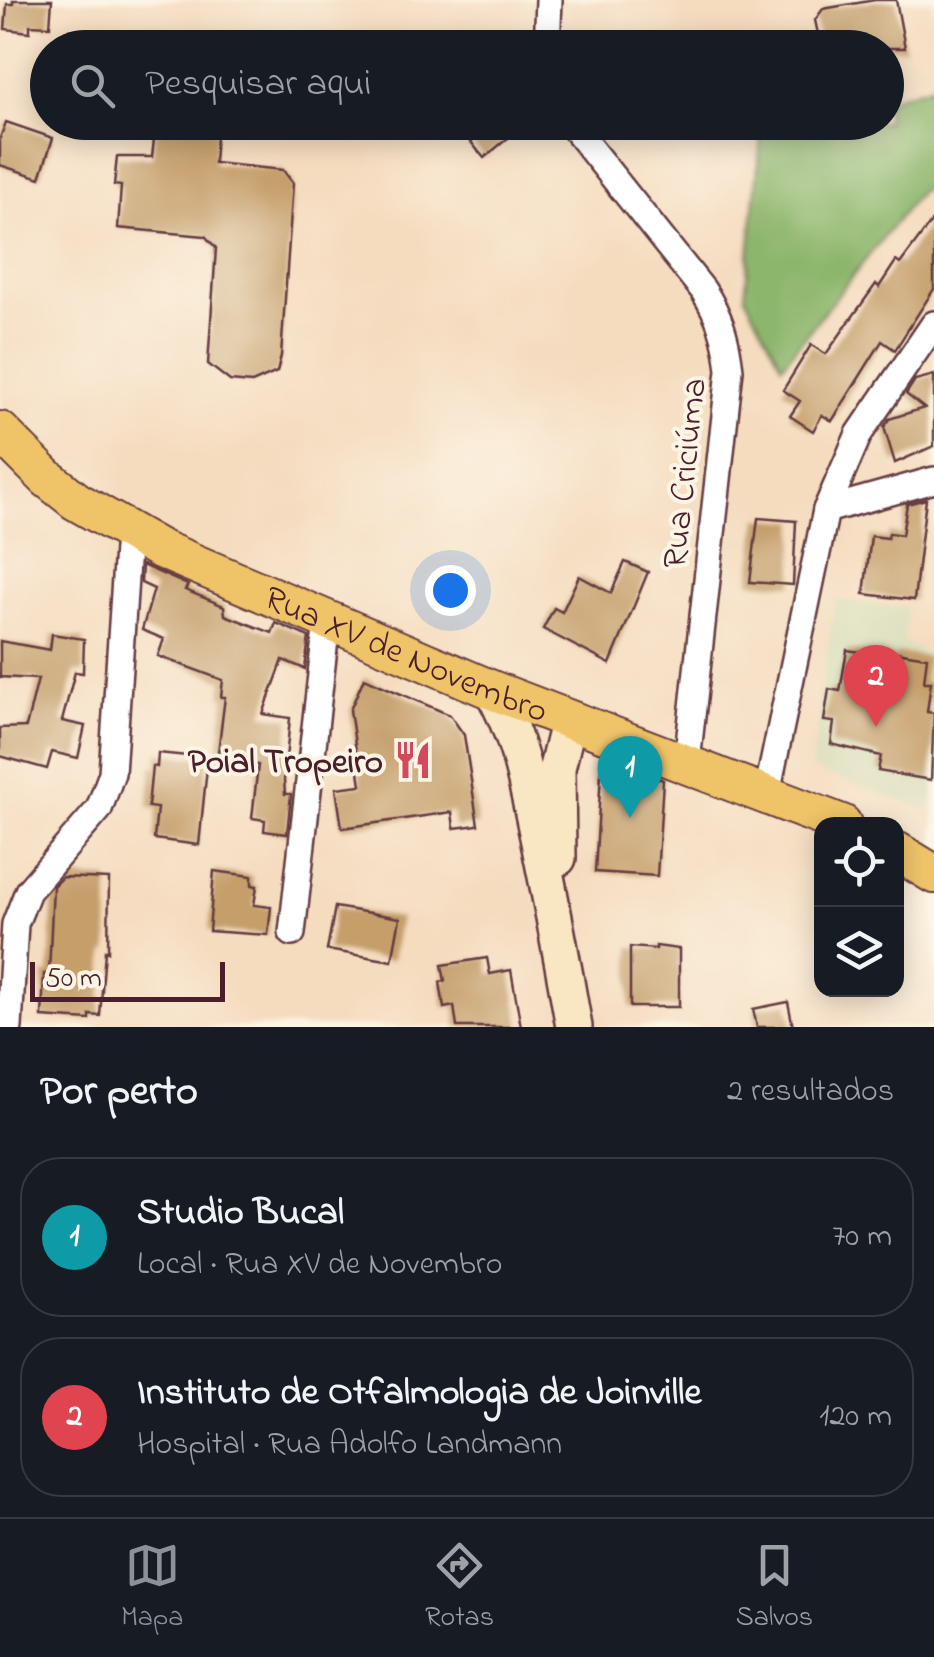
<!DOCTYPE html>
<html lang="pt">
<head>
<meta charset="utf-8">
<style>
	:root { --surface:#171b24; --page:#20242c; --text:#f1f3f6; --muted:#9ea1a6; --line:#363941; --accent:#8c9099 }
	body { margin:0; font-family:"Indie Flower",sans-serif; background:var(--page); color:var(--text) }
	.controls { position:absolute; right:30px; bottom:30px; display:grid; overflow:hidden; border-radius:20px; box-shadow:0 5px 25px #0003 }
	.controls button { width:90px; height:90px; display:grid; place-items:center; padding:0; border:0; border-bottom:2px solid var(--line); background:var(--surface); color:var(--text); font:50px sans-serif }
	.scale { position:absolute; left:30px; bottom:25px; width:195px; box-sizing:border-box; padding-left:10px; border:5px solid #4a1f2b; border-top:0; font-size:28px; line-height:35px; white-space:nowrap; color:#4a1f2b; -webkit-text-stroke:8px #fcf5e5; paint-order:stroke }
	.you { position:absolute; left:450px; top:590px; width:35px; height:35px; margin:-25px; border:8px solid #fff; border-radius:50%; background:#1a73e8; box-shadow:0 0 0 15px #1a73e833 }
	.badge { display:grid; place-items:center; width:65px; height:65px; border-radius:50%; background:var(--accent); color:#fff; font-size:32px; font-weight:700 }
	.pin { position:absolute; translate:-50% -82px; filter:drop-shadow(0 2px 5px #0008) }
	.pin::after { content:''; position:absolute; top:52px; width:35px; height:30px; background:inherit; clip-path:polygon(0 0,100% 0,50% 100%) }
	.list { margin:0; padding:0; list-style:none }
	h2 { display:flex; justify-content:space-between; align-items:center; height:130px; margin:0; padding:0 40px; font-size:42px }
	h2 small { font-size:32px; font-weight:400; color:var(--muted) }
	.list li { display:grid; grid-template-columns:65px 1fr auto; gap:30px; align-items:center; box-sizing:border-box; height:160px; margin:0 20px 20px; padding:0 20px; border:2px solid var(--line); border-radius:40px }
	.list b { display:block; font-size:38px; white-space:nowrap }
	.list p { margin:0; font-size:32px; white-space:nowrap; color:var(--muted) }
	.list em { font-size:32px; font-style:normal; color:var(--muted) }
	.icon { flex:none; width:55px; height:55px; fill:none; stroke:currentColor; stroke-width:2; stroke-linecap:round; stroke-linejoin:round }
	.map { position:relative; flex:none; width:934px; height:1027px; overflow:hidden }
	.search { position:absolute; background:var(--surface); box-shadow:0 5px 25px #0003; left:30px; right:30px; top:30px; height:110px; display:flex; align-items:center; gap:25px; box-sizing:border-box; padding:0 35px; border-radius:55px; color:var(--muted); font-size:38px }
	.sheet { height:490px; background:var(--surface) }
	nav { display:flex; justify-content:space-around; align-items:center; box-sizing:border-box; height:140px; border-top:2px solid var(--line); background:var(--surface); font-size:28px; color:var(--muted) }
	nav a { display:grid; justify-items:center; gap:5px }
	nav .on { color:var(--accent) }
	.map>svg:first-child { display:block }
	.built { fill:#dbdebc }
	.forest { fill:#8cb66c; stroke:#6b6a4c; stroke-width:2.5 }
	.building { fill:#c59e6a }
	.lines { fill:none; stroke-linecap:round; stroke-linejoin:round }
	.street-casing { stroke:#643b41; stroke-width:30 }
	.secondary-casing { stroke:#643b41; stroke-width:40 }
	.primary-casing { stroke:#643b41; stroke-width:42 }
	.street { stroke:#fff; stroke-width:25 }
	.secondary { stroke:#f9e7c3; stroke-width:35 }
	.primary { stroke:#efc469; stroke-width:38 }
	.labels { text-anchor:middle; stroke-width:8; stroke-linejoin:round; paint-order:stroke }
	.street-label { font-size:35px; fill:#4a1f2b; stroke:#fcf5e5 }
	.poi-label { font-size:35px; font-weight:bold; fill:#4a1f2b; stroke:#fcf5e5; text-anchor:end }
</style>
</head>
<body>
<div class="map">
<svg width="934" height="1027" viewBox="0 0 934 1027">
	<rect width="100%" height="100%" fill="#fcf5e5"/>
	<filter id="ink" filterUnits="userSpaceOnUse"><feTurbulence type="fractalNoise" baseFrequency=".01" numOctaves="2"/><feDisplacementMap in="SourceGraphic" scale="20" xChannelSelector="R" yChannelSelector="G"/><feConvolveMatrix kernelMatrix="1 2 1 2 8 2 1 2 1" color-interpolation-filters="sRGB"/></filter>
	<filter id="wash" filterUnits="userSpaceOnUse"><feTurbulence type="fractalNoise" baseFrequency=".0048" numOctaves="4" result="noise"/><feDisplacementMap in="SourceGraphic" scale="40" xChannelSelector="R" yChannelSelector="G"/><feGaussianBlur stdDeviation="2.25" result="paint"/><feColorMatrix in="noise" values="0 0 0 0 0 0 0 0 0 0 0 0 0 0 0 0 0 1.4 0 .05"/><feComposite in="paint" operator="in"/></filter>
	<g filter="url(#wash)">
		<rect width="100%" height="100%" fill="#f5dcbf"/>
		<!-- built -->
		<path class="built" d="M 835,599 L 907,608 L 903,643 L 934,657 L 934,796 L 928,810 L 811,769 Z"/>
		<!-- forest -->
		<path class="forest" d="M 934,85 L 934,183 L 920,191 L 782,365 L 745,296 L 761,137 L 809,123 L 886,122 L 887,99 Z"/>
		<g id="blocks">
			<!-- building -->
			<g class="building">
				<path d="M 13,0 L 52,0 L 50,26 L 30,25 L 30,32 L 5,29 L 7,4 L 13,4 Z"/>
				<path d="M 875,0 L 896,0 L 905,48 L 821,48 L 815,20 L 823,9 Z"/>
				<path d="M 6,122 L 53,138 L 40,178 L 0,165 L 0,138 Z"/>
				<path d="M 156,122 L 217,122 L 214,163 L 283,170 L 293,183 L 281,356 L 277,372 L 252,383 L 230,381 L 208,364 L 216,248 L 205,236 L 118,228 L 121,186 L 114,185 L 117,157 L 152,157 Z"/>
				<path d="M 492,122 L 527,122 L 484,158 L 471,142 Z"/>
				<path d="M 934,218 L 934,289 L 895,350 L 882,341 L 832,421 L 822,415 L 813,431 L 790,416 L 800,401 L 783,390 L 811,345 L 826,354 L 876,284 L 879,287 L 896,261 L 900,264 Z"/>
				<path d="M 934,375 L 934,446 L 895,463 L 884,427 L 889,419 L 924,408 L 906,394 L 915,380 Z"/>
				<path d="M 926,499 L 914,600 L 864,594 L 871,536 L 888,538 L 889,533 L 902,535 L 907,504 Z"/>
				<path d="M 758,518 L 796,521 L 793,585 L 750,582 Z"/>
				<path d="M 625,562 L 648,572 L 610,664 L 543,629 L 554,608 L 562,612 L 579,576 L 611,593 Z"/>
				<path d="M 142,565 L 188,585 L 185,590 L 224,606 L 225,615 L 272,633 L 276,623 L 309,637 L 305,669 L 283,660 L 263,714 L 290,718 L 284,780 L 285,794 L 291,794 L 287,834 L 264,831 L 265,820 L 252,818 L 258,765 L 217,760 L 225,697 L 221,697 L 223,680 L 158,656 L 164,639 L 142,630 L 154,589 L 141,583 Z"/>
				<path d="M 52,634 L 84,639 L 83,673 L 75,672 L 62,721 L 85,726 L 78,758 L 52,752 L 47,769 L 0,756 L 0,728 L 26,727 L 38,679 L 0,677 L 0,641 L 50,650 Z"/>
				<path d="M 847,650 L 896,657 L 896,652 L 927,657 L 924,682 L 931,682 L 927,712 L 934,713 L 931,780 L 878,771 L 881,756 L 831,744 L 834,722 L 824,721 L 829,689 L 840,691 Z"/>
				<path d="M 364,678 L 450,715 L 464,735 L 478,825 L 454,828 L 452,812 L 342,828 L 336,788 L 361,785 L 350,710 Z"/>
				<path d="M 158,753 L 208,758 L 199,845 L 154,839 L 157,808 L 148,807 L 152,766 L 157,767 Z"/>
				<path d="M 602,756 L 663,780 L 657,876 L 595,872 Z"/>
				<path d="M 214,871 L 252,876 L 252,885 L 257,886 L 254,905 L 271,907 L 268,935 L 209,931 Z"/>
				<path d="M 62,877 L 109,879 L 108,952 L 105,951 L 100,1016 L 90,1015 L 90,1020 L 42,1017 L 44,974 L 49,974 L 53,886 Z"/>
				<path d="M 335,907 L 400,918 L 392,961 L 327,950 Z"/>
				<path d="M 656,946 L 679,949 L 679,1007 L 630,1007 L 630,947 L 656,949 Z"/>
				<path d="M 487,958 L 490,974 L 511,970 L 521,1027 L 457,1027 L 454,1006 L 444,1008 L 440,982 L 445,981 L 442,965 Z"/>
				<path d="M 788,1002 L 793,1027 L 757,1027 L 753,1009 Z"/>
			</g>
		</g>
	</g>
	<g filter="url(#ink)">
		<use href="#blocks" fill-opacity="0" stroke="#643b41" stroke-width="2.5"/>
		<g class="lines">
			<!-- street casing -->
			<g class="street-casing">
				<g id="street">
					<path d="M 547,48 L 549,0"/>
					<path d="M 569,122 L 703,290 C 720,316 727,340 730,370 L 687,762"/>
					<path d="M 826,510 L 934,480"/>
					<path d="M 767,793 L 826,510 L 859,434 L 934,324"/>
					<path d="M 292,933 L 327,621"/>
					<path d="M 9,1027 L 15,924 L 28,891 L 99,809 L 112,773 L 128,533"/>
				</g>
			</g>
			<!-- secondary casing -->
			<g class="secondary-casing">
				<g id="secondary">
					<path d="M 492,690 C 519,736 527,785 538,837 C 551,900 563,963 574,1027"/>
					<path d="M 558,858 L 557,768 L 569,719"/>
				</g>
			</g>
			<!-- primary casing -->
			<g class="primary-casing">
				<g id="primary">
					<path id="s1" d="M 0,431 L 47,478 L 76,501 L 160,549 L 492,690 L 842,824"/>
					<path d="M 896,851 L 934,874"/>
				</g>
			</g>
			<!-- street -->
			<use href="#street" class="street"/>
			<!-- secondary -->
			<use href="#secondary" class="secondary"/>
			<!-- primary -->
			<use href="#primary" class="primary"/>
		</g>
	</g>
	<!-- icons -->
	<defs>
		<g id="restaurant-bare" transform="scale(3)"><path d="M-5-6h1v4h1v-4h1v4h1v-4h1v5L-1.5 .5V6h-2V.5L-5-1ZM5-6V6H3V1.5H1.5Q1.5-4 5-6Z" fill="#d1495b" stroke="#fcf5e5" stroke-width="2.5" paint-order="stroke"/></g>
	</defs>
	<g fill-rule="evenodd">
		<use href="#restaurant-bare" x="413" y="760"/>
	</g>
	<g class="labels">
		<!-- street labels -->
		<g class="street-label">
			<text transform="translate(683 473) rotate(-84)" y="12">Rua Criciúma</text>
			<text dy="12" stroke="none"><textPath href="#s1" startOffset="468">Rua XV de Novembro</textPath></text>
		</g>
		<!-- poi labels -->
		<g class="poi-label">
			<text x="383" y="772">Poial Tropeiro</text>
		</g>
	</g>
</svg>
<div class="controls">
<button><svg class="icon" aria-label="locate" viewBox="0 0 24 24"><circle cx="12" cy="12" r="6"/><path d="M12 2v4M12 18v4M2 12h4M18 12h4"/></svg></button>
<button><svg class="icon" aria-label="layers" viewBox="0 0 24 24"><path d="M12 4l9 5-9 5-9-5zM3 14l9 5 9-5"/></svg></button>
</div>
<div class="scale">50 m</div>
<div class="you"></div>
<div class="pin badge" style="left:630px;top:818px;background:#0f9aa8">1</div>
<div class="pin badge" style="left:876px;top:727px;background:#e0444e">2</div>
<div class="search"><svg class="icon" aria-label="search" viewBox="0 0 24 24"><circle cx="10" cy="10" r="6"/><path d="M15 15l6 6"/></svg>Pesquisar aqui</div>
</div>
<section class="sheet">
<h2>Por perto<small>2 resultados</small></h2>
<ul class="list">
<li><span class="badge" style="background:#0f9aa8">1</span><div><b>Studio Bucal</b><p>Local · Rua XV de Novembro</p></div><em>70 m</em></li>
<li><span class="badge" style="background:#e0444e">2</span><div><b>Instituto de Otfalmologia de Joinville</b><p>Hospital · Rua Adolfo Landmann</p></div><em>120 m</em></li>
</ul>
</section>
<nav>
<a class="on"><svg class="icon" aria-label="map" viewBox="0 0 24 24"><path d="M3 6l6-2 6 2 6-2v14l-6 2-6-2-6 2zM9 4v14M15 6v14"/></svg>Mapa</a>
<a><svg class="icon" aria-label="directions" viewBox="0 0 24 24"><path d="M12 3l9 9-9 9-9-9zM9 14v-3h6M13 9l2 2-2 2"/></svg>Rotas</a>
<a><svg class="icon" aria-label="saved" viewBox="0 0 24 24"><path d="M7 4h10v16l-5-4-5 4z"/></svg>Salvos</a>
</nav>
</body>
</html>
